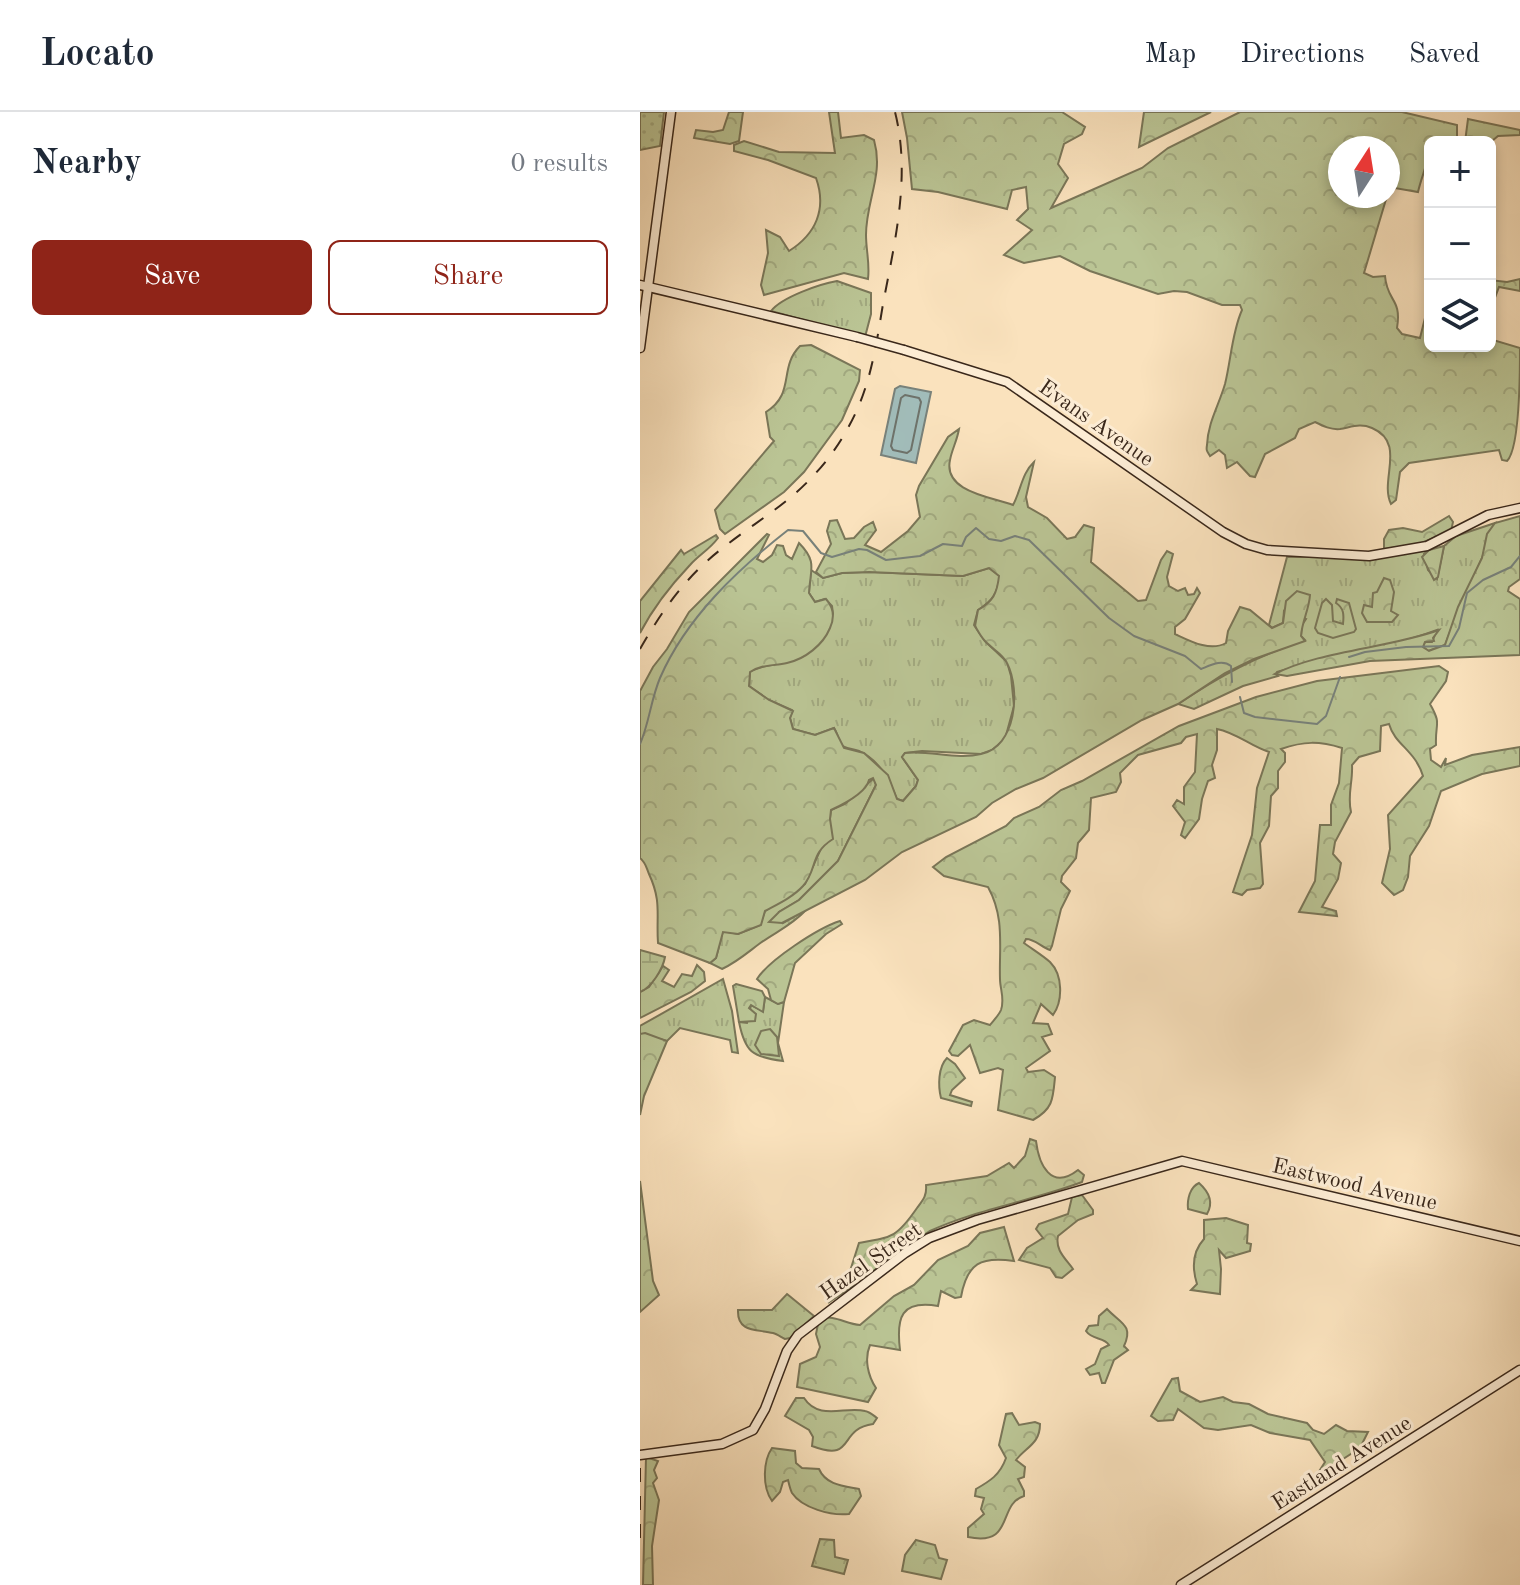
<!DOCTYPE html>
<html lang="en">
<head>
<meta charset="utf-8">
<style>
	:root { --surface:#fff; --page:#f6f6f7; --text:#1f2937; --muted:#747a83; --line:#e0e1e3; --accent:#8f2418 }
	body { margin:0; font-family:"Old Standard TT",serif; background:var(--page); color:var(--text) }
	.controls { position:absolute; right:24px; top:24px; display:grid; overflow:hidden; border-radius:12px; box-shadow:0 4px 12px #0003 }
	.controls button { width:72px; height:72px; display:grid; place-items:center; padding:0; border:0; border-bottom:2px solid var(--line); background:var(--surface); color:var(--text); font:40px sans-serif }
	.compass { position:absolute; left:688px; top:24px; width:72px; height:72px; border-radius:50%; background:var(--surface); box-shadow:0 4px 12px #0003; rotate:12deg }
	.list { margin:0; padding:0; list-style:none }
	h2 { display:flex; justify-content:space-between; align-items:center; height:104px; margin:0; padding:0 32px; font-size:34px }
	h2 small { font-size:26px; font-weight:400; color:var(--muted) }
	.actions { display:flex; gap:16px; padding:24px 32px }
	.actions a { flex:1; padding:18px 0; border:2px solid var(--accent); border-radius:12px; text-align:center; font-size:28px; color:var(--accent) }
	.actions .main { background:var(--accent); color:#fff }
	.icon { flex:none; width:44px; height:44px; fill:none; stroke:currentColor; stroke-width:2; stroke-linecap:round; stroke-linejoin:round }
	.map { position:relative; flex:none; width:880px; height:1473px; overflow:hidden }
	header { display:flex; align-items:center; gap:48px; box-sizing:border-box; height:112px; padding:0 40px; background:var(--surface); border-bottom:2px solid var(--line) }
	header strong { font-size:38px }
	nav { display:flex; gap:44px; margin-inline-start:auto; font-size:28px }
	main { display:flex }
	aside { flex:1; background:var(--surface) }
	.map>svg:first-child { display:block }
	.grass { fill:url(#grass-tufts); stroke:#7a7658; stroke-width:2 }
	.forest { fill:url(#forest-crowns); stroke:#7a7658; stroke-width:2 }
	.wetland { fill:url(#wetland-marsh); stroke:#7a7658; stroke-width:2 }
	.park { fill:url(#park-dots); stroke:#7a7658; stroke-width:2 }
	.water { fill:#a1bcb9; stroke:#78817a; stroke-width:2 }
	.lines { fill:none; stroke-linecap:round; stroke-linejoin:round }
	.shore { stroke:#6e726a; stroke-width:2 }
	.stream { stroke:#78817a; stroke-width:2 }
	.secondary-casing { stroke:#3a281b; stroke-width:11 }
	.secondary { stroke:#fcecd4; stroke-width:8 }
	.rail { stroke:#3a281b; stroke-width:2; stroke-dasharray:14 14; stroke-linecap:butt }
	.secondary-bridge-casing { stroke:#3a281b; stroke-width:11; stroke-linecap:butt }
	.secondary-bridge { stroke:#fcecd4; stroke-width:8 }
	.labels { text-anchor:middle; stroke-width:6; stroke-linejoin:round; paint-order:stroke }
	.street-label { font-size:22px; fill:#3a281b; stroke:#fcecd4 }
</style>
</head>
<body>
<header>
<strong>Locato</strong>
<nav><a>Map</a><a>Directions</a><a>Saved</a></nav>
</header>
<main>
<aside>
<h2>Nearby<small>0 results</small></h2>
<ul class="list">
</ul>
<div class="actions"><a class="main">Save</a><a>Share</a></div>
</aside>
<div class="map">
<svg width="880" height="1473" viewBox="0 0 880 1473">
	<defs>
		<pattern id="grass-tufts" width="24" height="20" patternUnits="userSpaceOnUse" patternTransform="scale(2)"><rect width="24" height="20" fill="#bac494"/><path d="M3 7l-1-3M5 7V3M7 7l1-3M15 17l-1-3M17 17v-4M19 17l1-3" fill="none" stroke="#a1a87f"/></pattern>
		<pattern id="forest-crowns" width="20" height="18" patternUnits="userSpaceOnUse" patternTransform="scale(2)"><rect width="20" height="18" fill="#bac494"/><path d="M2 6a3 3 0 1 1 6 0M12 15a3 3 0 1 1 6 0" fill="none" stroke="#a1a87f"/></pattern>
		<pattern id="wetland-marsh" width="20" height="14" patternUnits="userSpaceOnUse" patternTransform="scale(2)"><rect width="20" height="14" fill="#bac494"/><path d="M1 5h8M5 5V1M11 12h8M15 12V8" fill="none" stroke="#a1a87f"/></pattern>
		<pattern id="park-dots" width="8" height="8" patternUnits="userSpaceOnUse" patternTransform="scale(2)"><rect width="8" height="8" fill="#bac494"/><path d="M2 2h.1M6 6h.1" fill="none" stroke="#a1a87f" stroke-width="1.8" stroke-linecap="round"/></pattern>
	</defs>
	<rect width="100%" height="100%" fill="#fae2bd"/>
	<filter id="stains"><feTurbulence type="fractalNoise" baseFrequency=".0025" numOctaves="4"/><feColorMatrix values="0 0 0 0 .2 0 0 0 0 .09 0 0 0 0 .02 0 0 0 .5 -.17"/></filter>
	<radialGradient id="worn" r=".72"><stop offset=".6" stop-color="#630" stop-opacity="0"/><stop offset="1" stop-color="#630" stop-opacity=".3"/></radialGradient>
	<!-- grass -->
	<g class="grass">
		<path d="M 197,169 L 231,181 L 231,202 L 225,225 L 131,199 C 142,185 180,172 197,169 Z"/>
		<path d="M 855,411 C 846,423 847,433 842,446 C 829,475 816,503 805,533 L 788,539 L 783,535 L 785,530 L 792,530 L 797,518 C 746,537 690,544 637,560 L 636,562 L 638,564 L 603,574 L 554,597 L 538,592 C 581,563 615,545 665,528 L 661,524 L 662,513 L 666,507 L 644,499 L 643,511 L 632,516 L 629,513 L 647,445 L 741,444 L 789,438 L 784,442 L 788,458 L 797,467 L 804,434 L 816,424 Z"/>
		<path d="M 349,456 L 360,464 C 357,482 353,489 338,498 L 334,513 L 345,529 L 367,550 L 371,564 L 374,594 L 365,627 L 352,638 L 341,642 L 282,639 L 265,641 L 262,645 L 278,668 L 276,674 L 263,689 L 257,687 C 249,667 240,649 219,639 C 213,636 205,637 201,633 C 198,628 198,621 194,616 L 175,623 L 153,617 L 150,606 L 152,598 L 129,588 L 109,574 L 110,560 C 125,550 144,555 159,545 L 193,502 L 192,494 L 185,487 L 175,490 L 169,481 L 171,458 L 183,466 L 202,461 L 229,460 L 323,464 Z"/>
		<path d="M 234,666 L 236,673 L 198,749 L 159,788 L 139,800 L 143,811 L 166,798 C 151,814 137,819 119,832 C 107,841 97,850 82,857 L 70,851 L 76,846 L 83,819 L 98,822 L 120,813 L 125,799 L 165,772 L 183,732 L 187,731 L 191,698 L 205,692 Z"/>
		<path d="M 83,867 L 92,899 L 98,941 L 92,940 L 90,928 L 40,916 L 27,929 L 0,922 L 0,914 Z"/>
		<path d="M 125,885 L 138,892 L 144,890 L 138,931 L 143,949 C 112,945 105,940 99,910 L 107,911 L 111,893 L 123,899 Z"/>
	</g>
	<!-- forest -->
	<g class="forest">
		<path d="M 89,0 L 103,0 L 99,29 L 90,32 L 54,26 L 56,18 L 73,20 L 83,18 Z"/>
		<path d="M 189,0 L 198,0 L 201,26 L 224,23 L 234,28 C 244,63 226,88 226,123 C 226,138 230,152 228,167 L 204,161 L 124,183 L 121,173 L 128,141 L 126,118 L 140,125 L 149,139 C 176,122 187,97 176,66 L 128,48 L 94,39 L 94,33 L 104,29 L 139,40 L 195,41 Z"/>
		<path d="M 262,0 L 422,0 L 445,15 L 442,22 L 424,32 L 418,52 L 428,66 L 411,96 L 502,56 L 528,36 L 600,0 L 762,0 L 817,13 L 817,24 L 808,30 L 790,30 C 790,48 782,62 778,80 L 755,76 L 748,83 L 748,36 L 700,36 L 700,84 L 747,84 L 724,161 L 733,165 L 745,164 C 747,190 762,186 757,216 L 762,222 L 780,226 L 790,186 L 790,234 L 850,234 L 850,227 L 880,236 C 880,260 880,336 867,349 L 862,348 L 859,338 L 769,351 L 760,360 L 756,388 L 751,392 C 739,368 767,331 732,316 C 720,311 712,315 700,317 C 691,318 683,314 675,310 L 659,317 L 655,326 L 625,342 L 615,365 L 610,364 L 597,350 L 587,356 L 585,343 L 579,338 L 570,344 C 567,339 566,339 567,333 C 568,310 579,293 585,272 C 591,248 592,220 602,198 L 600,193 L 582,193 L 547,180 L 534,179 L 518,182 L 450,159 L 420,144 L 384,151 L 364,143 L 392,118 L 377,108 L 388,97 L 386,75 L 372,78 L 367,97 L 298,80 L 272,77 L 267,26 Z"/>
		<path d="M 504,0 L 571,0 L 499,35 Z"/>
		<path d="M 828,7 L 880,18 L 880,23 L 858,24 L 852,29 L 850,45 L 850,30 L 825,30 Z"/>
		<path d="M 880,167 L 880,179 L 859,175 L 850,199 L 850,168 L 867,170 Z"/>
		<path d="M 171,233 L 220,258 L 219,269 L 202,308 L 164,360 L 144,380 L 85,422 L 80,417 L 75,398 L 134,329 L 130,325 L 126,300 C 156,281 138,256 160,234 Z"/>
		<path d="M 319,317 C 317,329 312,337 310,348 C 303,380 352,385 373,393 C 381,378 382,361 394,350 L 386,385 L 388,395 L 407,406 L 427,427 L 435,425 L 444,413 L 454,416 L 451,450 L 498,489 L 506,488 L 521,448 L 527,439 L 533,442 L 527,465 L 529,474 L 538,479 L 545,476 L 548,483 L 554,482 L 557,476 L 560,481 L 545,507 L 535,515 L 535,522 C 550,529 570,540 586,531 L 588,519 L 600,495 L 610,498 L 632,516 L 643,511 L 646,489 L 657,479 L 670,483 C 669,498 662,509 661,524 L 665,529 L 614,547 L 585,561 L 538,592 L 502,608 L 403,666 L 376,677 L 352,691 L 336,705 L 262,740 L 225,768 L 142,811 L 129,810 L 139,800 L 159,788 L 198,749 L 236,673 L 233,666 L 229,668 C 226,681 204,692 191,698 L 190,707 L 193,727 C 169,742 178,757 163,774 C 153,785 138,792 125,799 L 121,813 L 98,822 L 83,820 L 76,846 L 70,851 L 18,831 C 16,803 22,790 9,762 C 6,755 6,751 0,746 L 0,579 L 13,555 L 27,537 L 49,500 L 127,422 L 129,423 L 117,447 L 123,450 L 132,443 L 137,433 L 143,434 L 146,443 L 152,447 L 159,431 C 178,450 170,458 169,481 L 175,490 L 186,487 C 194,496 195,505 190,516 C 183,533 165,547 147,551 C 134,554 122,552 110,560 L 109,574 L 129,588 L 153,599 L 150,606 L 153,617 L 175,623 L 194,616 L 204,636 L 224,641 L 248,663 L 257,687 L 263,689 L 276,674 L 278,668 L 262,645 L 265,641 C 290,638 317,648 341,642 C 376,635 381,579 367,551 C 363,542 352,537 345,529 C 341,525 338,519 335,514 L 338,498 C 353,489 357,482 359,464 L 349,456 L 323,464 L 229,460 L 202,461 L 183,466 L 176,460 L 191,432 L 187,419 L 190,409 L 197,408 L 205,427 L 214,426 L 224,415 L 233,410 L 236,418 L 225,433 L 241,440 L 268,419 L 280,405 L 276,383 L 279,374 L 308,325 Z"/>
		<path d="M 809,404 L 813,410 L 811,419 L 779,432 L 744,437 L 744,427 L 749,418 L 763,416 L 782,420 Z"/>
		<path d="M 880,404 L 880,467 L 869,475 L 868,479 L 880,487 L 880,543 L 730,549 L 647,564 L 635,562 C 679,539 749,536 799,518 L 793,526 L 794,529 L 785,530 L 783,535 L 789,539 L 805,533 L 818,495 L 842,446 L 847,422 L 855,411 Z"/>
		<path d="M 76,423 L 78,426 C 70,437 59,443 50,453 C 30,474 13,496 0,521 L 0,489 L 41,438 L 44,442 Z"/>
		<path d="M 804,434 L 798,465 L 794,468 L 782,445 L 789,438 Z"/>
		<path d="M 744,466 L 750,468 L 754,480 L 751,499 L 758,503 L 752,510 L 727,510 L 722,501 L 724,493 L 732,495 L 733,481 L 737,480 Z"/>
		<path d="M 686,487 L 692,493 L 693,509 L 703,512 C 704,503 704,496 696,491 L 697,487 L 709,491 L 716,517 L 714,520 L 693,526 L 678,521 L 675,516 L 682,491 Z"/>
		<path d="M 799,554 L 808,560 L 806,569 L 790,592 C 802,613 795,610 796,633 L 790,637 L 791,648 L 801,655 L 806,646 L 805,653 L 832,643 L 880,635 L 880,654 L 842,662 L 801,679 L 789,714 L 770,744 L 768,765 L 763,778 L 754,783 L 742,771 L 750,737 L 748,703 L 783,664 C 775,638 755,633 749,612 L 741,614 L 740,639 L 719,645 L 712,653 C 713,670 707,683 711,700 L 695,730 L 693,742 L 701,751 L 698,767 L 682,795 L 696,799 L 697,804 L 659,800 L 675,769 L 680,713 L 691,713 L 691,693 L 699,671 L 702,636 C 679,629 664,629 641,637 L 645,641 L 645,650 L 638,659 L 638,676 L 631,684 L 629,714 L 620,731 L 623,772 L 620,776 L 607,778 L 602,783 L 593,780 L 612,723 L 617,676 L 629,640 C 610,634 597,621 577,617 L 577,638 L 572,653 L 575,666 L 568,669 L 562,687 L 559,707 L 545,726 L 541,723 L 545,710 L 533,694 L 537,688 L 544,692 L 544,675 L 555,660 L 557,622 L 546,625 L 541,631 L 498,643 L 480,661 L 481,670 L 476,680 L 451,686 L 449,718 L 438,731 L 436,746 L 422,764 L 421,770 L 430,779 L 421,797 L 412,834 L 410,838 C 401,835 395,827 386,827 L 384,831 C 392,837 402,843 410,850 C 423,863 423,889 413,903 L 401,892 L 393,911 L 408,912 L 412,922 L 402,925 L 410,939 L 386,956 L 388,960 L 404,958 L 415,965 C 413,987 413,997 393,1008 L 358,998 L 363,958 L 358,956 L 340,961 L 330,933 L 318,944 L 312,943 L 309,939 L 323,913 L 334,908 L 350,913 C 353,909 359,903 361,898 C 365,887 360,877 360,867 C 359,834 365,806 348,775 L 304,764 L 293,755 L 306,745 L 366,714 L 374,706 L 399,695 L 421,678 L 442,669 L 539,614 L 616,585 L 677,569 Z"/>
		<path d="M 200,809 L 202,812 L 186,822 L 155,851 L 144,890 L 138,892 L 131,888 L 128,877 L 117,867 C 129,848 178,816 200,809 Z"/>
		<path d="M 57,853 L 64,860 L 65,869 L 51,880 L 0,906 L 0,880 L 9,875 L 23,854 L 29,858 L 22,869 L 34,875 L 42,862 L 52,864 Z"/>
		<path d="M 96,872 L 122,879 L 125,885 L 123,900 L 111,893 L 109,896 L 116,902 L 115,909 L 99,910 L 93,874 Z"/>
		<path d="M 130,917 L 137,925 L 139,944 L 121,942 L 115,933 L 121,919 Z"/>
		<path d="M 5,921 L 27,929 L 4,984 L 0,1003 L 0,922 Z"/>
		<path d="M 307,946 L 315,952 L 325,966 L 312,978 L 310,983 L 332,990 L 331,994 L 301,986 C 298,974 298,955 307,946 Z"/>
		<path d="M 390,1027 L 396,1029 C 399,1053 411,1079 438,1058 L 444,1063 L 442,1070 C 392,1089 338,1097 290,1119 L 281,1125 L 273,1127 L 231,1161 L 216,1168 L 213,1174 L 188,1191 L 211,1156 L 219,1131 C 253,1125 257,1125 277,1096 C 283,1088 287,1084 286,1073 L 347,1064 L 369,1051 L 374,1056 L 385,1044 Z"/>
		<path d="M 0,1069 L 13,1169 L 19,1183 L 0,1200 Z"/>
		<path d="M 559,1071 C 568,1079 574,1090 567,1102 L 548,1097 C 547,1087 550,1075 559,1071 Z"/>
		<path d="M 442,1083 L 453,1098 L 453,1102 L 438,1108 L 418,1124 C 415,1138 425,1146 433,1157 L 422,1166 L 416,1165 L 410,1156 L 379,1148 L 387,1136 L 403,1126 L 396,1117 L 399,1112 L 428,1102 L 432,1085 Z"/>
		<path d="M 586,1106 L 608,1113 L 607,1131 L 611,1132 L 610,1139 L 586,1146 L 579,1138 L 581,1157 L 580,1182 L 551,1178 L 557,1172 C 552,1156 552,1140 564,1127 L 564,1108 Z"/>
		<path d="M 364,1115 L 374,1149 C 341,1144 327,1151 321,1185 L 315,1186 L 301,1179 L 298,1194 C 261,1188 256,1205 260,1238 L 230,1233 C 224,1247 228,1264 236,1276 L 228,1290 L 157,1275 L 160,1252 L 176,1245 L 180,1235 L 176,1222 L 179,1207 C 195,1202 205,1212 220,1213 L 254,1184 L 274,1173 L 298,1148 L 328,1134 L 340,1121 Z"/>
		<path d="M 147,1182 L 174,1204 L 150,1226 L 145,1227 C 141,1225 137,1222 133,1221 C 117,1217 97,1221 98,1198 L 132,1198 Z"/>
		<path d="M 467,1197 C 480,1211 494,1213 484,1234 L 488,1238 L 474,1248 L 465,1271 L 462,1271 L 459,1261 L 450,1263 L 446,1257 L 455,1252 L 461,1237 L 469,1233 C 464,1225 452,1228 446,1219 L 449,1214 L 458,1213 L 459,1204 Z"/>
		<path d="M 538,1266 L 540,1279 L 560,1290 L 583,1285 L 593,1290 L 609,1292 L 628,1302 L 667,1311 L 673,1318 L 684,1322 L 696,1313 L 707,1319 L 728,1320 L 720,1336 L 700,1349 L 699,1358 L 693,1364 L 678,1361 L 685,1350 L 670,1328 L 630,1321 L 611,1313 L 578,1318 L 564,1316 L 538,1297 L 533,1308 L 518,1309 L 511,1304 L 532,1267 Z"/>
		<path d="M 156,1286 L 164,1286 C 179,1309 205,1294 225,1299 C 230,1300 233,1303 237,1306 L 233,1312 C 197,1317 216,1351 172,1334 L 173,1325 L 169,1318 L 145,1304 Z"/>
		<path d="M 372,1301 L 379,1313 L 395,1310 L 400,1312 C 400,1332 386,1335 376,1348 L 385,1355 L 384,1365 L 378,1367 L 384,1379 L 384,1384 C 357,1392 375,1435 328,1425 L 328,1416 L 344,1402 L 341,1397 L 344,1386 L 335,1384 L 336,1377 C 350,1369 360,1363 366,1346 L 359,1333 L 366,1302 Z"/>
		<path d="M 132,1336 L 155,1339 L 156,1351 L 162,1356 L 179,1357 C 186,1373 203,1374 219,1377 L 221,1384 L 209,1402 C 191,1404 162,1396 152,1381 C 150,1377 149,1372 148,1368 L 143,1370 L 140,1380 L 132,1389 C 122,1375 123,1349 132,1336 Z"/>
		<path d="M 6,1345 L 18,1349 L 14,1358 L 17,1366 L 13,1371 L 19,1388 L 12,1434 L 13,1473 L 3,1473 Z"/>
		<path d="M 180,1427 L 194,1428 L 195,1445 L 208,1448 L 204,1462 L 172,1454 Z"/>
		<path d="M 276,1428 L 295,1433 L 299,1446 L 307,1448 L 301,1467 L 262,1459 L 265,1443 Z"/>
	</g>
	<!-- wetland -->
	<path class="wetland" d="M 0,838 L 25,845 C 23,857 11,876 0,880 Z"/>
	<!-- park -->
	<path class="park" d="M 0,0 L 24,0 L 20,34 L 0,38 Z"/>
	<!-- water -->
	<path class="water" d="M 260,274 L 291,280 L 276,351 L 241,343 L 255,277 Z"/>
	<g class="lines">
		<!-- shore -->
		<path class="shore" d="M 265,283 L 279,286 L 281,290 L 271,338 L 267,341 L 253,338 L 251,334 L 261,286 Z"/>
		<!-- stream -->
		<g class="stream">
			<path d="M 709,545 L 725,540 L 766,535 L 809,534 L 819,516 L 827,481 L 843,468 L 871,455 L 880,444"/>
			<path d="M 600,585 L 604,601 L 615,605 L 677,612 L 686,604 L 700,565"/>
			<path d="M 0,632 C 9,612 11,587 20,566 C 46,506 97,458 148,418 L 163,419 L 181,441 L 192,445 L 219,437 L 227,438 L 246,448 L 280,444 L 303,432 L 322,434 L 326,425 L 336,416 L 349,427 L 361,429 L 375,424 L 389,428 L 469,506 L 494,524 L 545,544 L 561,557 C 571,553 582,547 591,554 L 592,570"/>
		</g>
		<!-- secondary casing -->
		<g class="secondary-casing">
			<g id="secondary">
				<path d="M 0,173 L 217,225"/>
				<path d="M 0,236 L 31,0"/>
				<path d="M 264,238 L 367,270 L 583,420 L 606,432 L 627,438 L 729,444 L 787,434 L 848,403 L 880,396"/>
				<path d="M 0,1343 L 82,1332 L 113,1318 L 125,1297 L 147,1239 L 158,1223 L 265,1141 L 289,1126 L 337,1108 L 542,1049 L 880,1129"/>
				<path d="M 541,1473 L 880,1258"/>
			</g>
		</g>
		<!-- secondary -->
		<use href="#secondary" class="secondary"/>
		<!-- rail -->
		<g class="rail">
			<path d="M 0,537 C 23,497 47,463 84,435 C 114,411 148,392 174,363 C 192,344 206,322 217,298 C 232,264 237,228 243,192 C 255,129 271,63 255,0"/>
			<path d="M 0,1356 L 0,1426"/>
		</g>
		<!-- secondary-bridge casing -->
		<g class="secondary-bridge-casing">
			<path id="secondary-bridge" d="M 217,225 L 264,238"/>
		</g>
		<!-- secondary-bridge -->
		<use href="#secondary-bridge" class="secondary-bridge"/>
	</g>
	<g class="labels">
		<!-- street labels -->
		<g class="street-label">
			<text transform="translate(457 310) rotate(35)" y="8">Evans Avenue</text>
			<text transform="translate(715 1071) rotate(13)" y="8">Eastwood Avenue</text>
			<text transform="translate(230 1148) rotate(-35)" y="8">Hazel Street</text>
			<text transform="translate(701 1350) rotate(-32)" y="8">Eastland Avenue</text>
		</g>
	</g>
	<rect width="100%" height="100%" filter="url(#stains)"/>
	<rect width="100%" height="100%" fill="url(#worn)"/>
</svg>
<div class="controls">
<button>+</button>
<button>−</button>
<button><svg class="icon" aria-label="layers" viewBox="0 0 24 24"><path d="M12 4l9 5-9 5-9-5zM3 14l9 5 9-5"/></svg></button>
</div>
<svg class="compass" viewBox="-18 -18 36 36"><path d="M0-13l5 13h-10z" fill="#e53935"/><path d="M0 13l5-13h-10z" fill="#747a83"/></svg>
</div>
</main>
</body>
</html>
